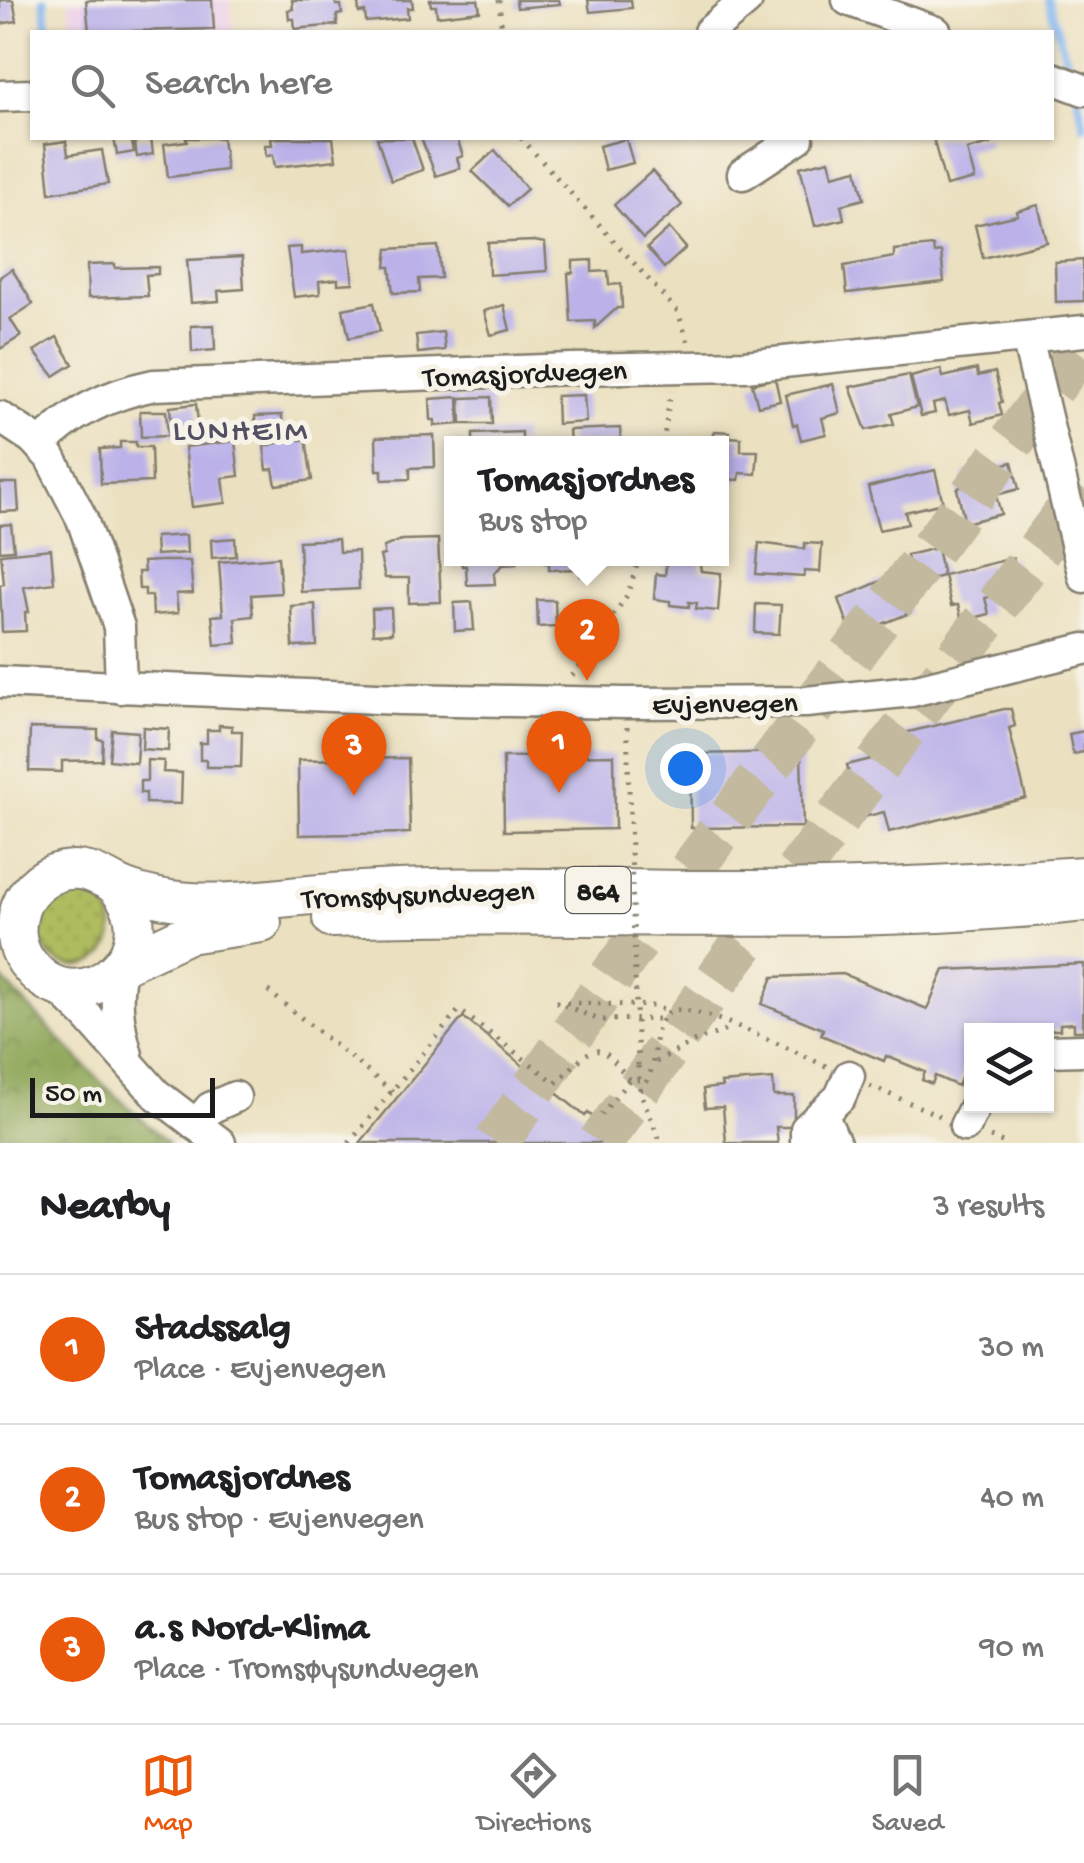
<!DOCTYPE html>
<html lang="en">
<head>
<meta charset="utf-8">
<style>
	:root { --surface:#fff; --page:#f2f2f2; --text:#202124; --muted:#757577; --line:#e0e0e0; --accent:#ea580c }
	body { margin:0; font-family:"Gochi Hand",sans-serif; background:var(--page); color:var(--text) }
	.controls { position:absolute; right:30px; bottom:30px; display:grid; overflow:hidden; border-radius:0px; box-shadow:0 2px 8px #0004 }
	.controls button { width:90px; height:90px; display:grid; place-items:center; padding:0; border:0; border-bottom:2px solid var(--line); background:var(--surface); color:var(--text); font:50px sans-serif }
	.scale { position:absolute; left:30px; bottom:25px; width:185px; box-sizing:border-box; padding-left:10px; border:5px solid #1c1c1c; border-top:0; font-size:28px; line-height:35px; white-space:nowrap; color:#1c1c1c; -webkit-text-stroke:8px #f7f3e8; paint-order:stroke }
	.you { position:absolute; left:685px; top:768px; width:35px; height:35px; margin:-25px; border:8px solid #fff; border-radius:50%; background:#1a73e8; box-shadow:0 0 0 15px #1a73e833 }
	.badge { display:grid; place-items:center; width:65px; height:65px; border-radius:50%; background:var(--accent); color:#fff; font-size:32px; font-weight:700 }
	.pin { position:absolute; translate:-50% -82px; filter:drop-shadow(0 2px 5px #0008) }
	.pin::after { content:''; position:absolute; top:52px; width:35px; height:30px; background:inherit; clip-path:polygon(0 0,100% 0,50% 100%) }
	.popup { position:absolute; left:444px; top:436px; width:285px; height:130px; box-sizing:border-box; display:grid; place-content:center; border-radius:0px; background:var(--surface); filter:drop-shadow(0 2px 8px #0005); font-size:32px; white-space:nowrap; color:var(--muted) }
	.popup b { font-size:38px; color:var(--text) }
	.popup::after { content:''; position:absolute; left:50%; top:100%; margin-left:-20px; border:20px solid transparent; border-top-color:var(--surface) }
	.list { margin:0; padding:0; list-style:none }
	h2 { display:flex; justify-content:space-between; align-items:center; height:130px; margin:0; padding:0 40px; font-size:42px }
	h2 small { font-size:32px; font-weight:400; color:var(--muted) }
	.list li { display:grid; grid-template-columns:65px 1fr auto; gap:30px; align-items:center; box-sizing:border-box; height:150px; padding:0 40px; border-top:2px solid var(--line) }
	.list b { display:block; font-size:38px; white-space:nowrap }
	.list p { margin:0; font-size:32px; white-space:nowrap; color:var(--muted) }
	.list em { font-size:32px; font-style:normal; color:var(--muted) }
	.icon { flex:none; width:55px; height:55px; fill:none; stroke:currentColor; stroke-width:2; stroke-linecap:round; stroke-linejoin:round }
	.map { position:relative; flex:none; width:1084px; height:1143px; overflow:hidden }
	.search { position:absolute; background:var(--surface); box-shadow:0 2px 8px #0004; left:30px; right:30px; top:30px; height:110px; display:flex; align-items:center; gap:25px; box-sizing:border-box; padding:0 35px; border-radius:0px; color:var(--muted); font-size:38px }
	.sheet { height:580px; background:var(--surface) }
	nav { display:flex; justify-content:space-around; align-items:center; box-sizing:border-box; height:140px; border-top:2px solid var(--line); background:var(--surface); font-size:28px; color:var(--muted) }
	nav a { display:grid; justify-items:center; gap:5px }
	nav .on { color:var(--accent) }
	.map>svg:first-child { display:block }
	.built { fill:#edd0e9 }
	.grass { fill:url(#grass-dots); stroke:#666c3d; stroke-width:2.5 }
	.forest { fill:url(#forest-crowns); stroke:#546038; stroke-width:2.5 }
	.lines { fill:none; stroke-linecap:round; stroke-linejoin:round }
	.stream { stroke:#84b7f1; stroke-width:8 }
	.building { fill:#bcb2e9 }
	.highway-tunnel { stroke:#c2b99e; stroke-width:45; stroke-dasharray:45 22; stroke-linecap:butt }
	.minor-casing { stroke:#847e6e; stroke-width:35 }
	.major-casing { stroke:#847e6e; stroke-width:42 }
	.path { stroke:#847e6e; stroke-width:5; stroke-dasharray:2.5 8; stroke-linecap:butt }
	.minor { stroke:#fff; stroke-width:30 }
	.major { stroke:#fff; stroke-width:38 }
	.path-bridge { stroke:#847e6e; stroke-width:5; stroke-dasharray:2.5 8; stroke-linecap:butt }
	.labels { text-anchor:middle; stroke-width:10; stroke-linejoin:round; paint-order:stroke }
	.shield { fill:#f7f3e8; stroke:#5e5c59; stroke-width:2.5 }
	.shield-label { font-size:28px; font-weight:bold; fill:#1c1c1c }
	.street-label { font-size:30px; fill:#1c1c1c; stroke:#f7f3e8 }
	.neighbourhood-label { font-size:32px; letter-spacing:2.5px; fill:#545064; stroke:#f7f3e8 }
</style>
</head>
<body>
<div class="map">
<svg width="1084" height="1143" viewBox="0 0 1084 1143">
	<defs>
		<pattern id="grass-dots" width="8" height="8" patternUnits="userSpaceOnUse" patternTransform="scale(2.5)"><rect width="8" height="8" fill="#afbc5e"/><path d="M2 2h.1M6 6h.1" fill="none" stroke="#96a151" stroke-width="1.8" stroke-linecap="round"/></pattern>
		<pattern id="forest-crowns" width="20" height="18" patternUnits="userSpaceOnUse" patternTransform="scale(2.5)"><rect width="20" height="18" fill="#8ba455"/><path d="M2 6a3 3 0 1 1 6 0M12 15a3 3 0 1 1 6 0" fill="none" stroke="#718546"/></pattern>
	</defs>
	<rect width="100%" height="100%" fill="#f7f3e8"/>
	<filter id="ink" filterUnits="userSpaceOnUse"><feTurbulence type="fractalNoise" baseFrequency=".01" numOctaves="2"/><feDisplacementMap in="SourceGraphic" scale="20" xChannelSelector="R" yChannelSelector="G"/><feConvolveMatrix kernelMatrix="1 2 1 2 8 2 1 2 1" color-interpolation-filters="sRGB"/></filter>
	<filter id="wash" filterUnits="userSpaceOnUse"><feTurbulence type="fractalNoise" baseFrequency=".0048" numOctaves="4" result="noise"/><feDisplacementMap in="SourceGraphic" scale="40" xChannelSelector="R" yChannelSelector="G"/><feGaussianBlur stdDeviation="2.25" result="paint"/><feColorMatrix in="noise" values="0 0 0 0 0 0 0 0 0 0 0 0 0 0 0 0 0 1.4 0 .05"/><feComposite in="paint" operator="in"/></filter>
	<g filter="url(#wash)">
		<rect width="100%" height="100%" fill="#ebe0bf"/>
		<!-- built -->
		<path class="built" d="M 69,0 L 230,0 L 234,32 L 71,32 Z"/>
		<!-- grass -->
		<circle class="grass" cx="76" cy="929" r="37"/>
		<!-- forest -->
		<path class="forest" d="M 0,977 L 104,1085 L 168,1143 L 0,1143 Z"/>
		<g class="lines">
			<!-- stream -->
			<g class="stream">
				<path d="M 44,0 L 48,32"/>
				<path d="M 1048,0 L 1072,77"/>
				<path d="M 1077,95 L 1084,126"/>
			</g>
		</g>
		<g id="blocks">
			<!-- building -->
			<g class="building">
				<path d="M 0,0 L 13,0 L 17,21 L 0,24 Z"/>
				<path d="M 86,0 L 212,0 L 214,29 L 89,32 Z"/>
				<path d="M 292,0 L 335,0 L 336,5 L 341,5 L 342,14 L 337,15 L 337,25 L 295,29 L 294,19 L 289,19 L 288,10 L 293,9 Z"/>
				<path d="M 363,0 L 412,0 L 413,8 L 407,8 L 408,18 L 366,22 L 365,12 L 359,13 L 358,3 Z"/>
				<path d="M 430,0 L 478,0 L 480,11 L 437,16 L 436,6 L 431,6 Z"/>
				<path d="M 516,0 L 559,0 L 560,4 L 517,8 Z"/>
				<path d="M 588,0 L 631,0 L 632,8 L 590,12 Z"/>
				<path d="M 114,138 L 131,138 L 134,152 L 117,155 Z"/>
				<path d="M 134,138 L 151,138 L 153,154 L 137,157 Z"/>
				<path d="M 186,138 L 222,138 L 226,170 L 168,177 L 164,144 L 187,141 Z"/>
				<path d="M 271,138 L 333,138 L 336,160 L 275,167 L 273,155 L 266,156 L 265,145 L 272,145 Z"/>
				<path d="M 377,138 L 412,138 L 423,170 L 391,181 Z"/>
				<path d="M 421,138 L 457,138 L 463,156 L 457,158 L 460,168 L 436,176 Z"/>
				<path d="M 933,138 L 988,138 L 990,144 L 967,150 L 975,179 L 946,186 Z"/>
				<path d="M 626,139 L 633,163 L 605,170 L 599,146 Z"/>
				<path d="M 66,141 L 68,155 L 102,150 L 108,184 L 50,193 L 45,144 Z"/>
				<path d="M 495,150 L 527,189 L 508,206 L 472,171 Z"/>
				<path d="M 829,160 L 833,175 L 857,169 L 864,199 L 841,205 L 844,219 L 815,226 L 800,167 Z"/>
				<path d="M 652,171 L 682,205 L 643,239 L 614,205 Z"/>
				<path d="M 1038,205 L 1047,242 L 983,258 L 975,225 L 1018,215 L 1017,211 Z"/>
				<path d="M 669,228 L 686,248 L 664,268 L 647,248 Z"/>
				<path d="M 534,241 L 545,243 L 547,271 L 489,275 L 488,243 Z"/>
				<path d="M 438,246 L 441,278 L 419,279 L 420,292 L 393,293 L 390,267 L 386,267 L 388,249 Z"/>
				<path d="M 933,246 L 934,253 L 941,252 L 944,282 L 847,293 L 844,266 L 894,257 L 894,250 Z"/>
				<path d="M 301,247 L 301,254 L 349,249 L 353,283 L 338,284 L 338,279 L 319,281 L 320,294 L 294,297 L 287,248 Z"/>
				<path d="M 242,257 L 244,289 L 218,291 L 219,301 L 191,303 L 187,260 Z"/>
				<path d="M 592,260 L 592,272 L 608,271 L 609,285 L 621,284 L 622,308 L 617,308 L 595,328 L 595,321 L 571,322 L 568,273 L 573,273 L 573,261 Z"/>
				<path d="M 1083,260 L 1084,301 L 1056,302 L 1055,262 Z"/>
				<path d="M 115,264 L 115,268 L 158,267 L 158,274 L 146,275 L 148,296 L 88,298 L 87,265 Z"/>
				<path d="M 12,269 L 33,304 L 10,319 L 21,336 L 0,349 L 0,277 Z"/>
				<path d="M 374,303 L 380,331 L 349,338 L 343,309 Z"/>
				<path d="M 504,305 L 510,330 L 491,335 L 484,311 Z"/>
				<path d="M 214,325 L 215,350 L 192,352 L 191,326 Z"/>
				<path d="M 443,332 L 445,350 L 418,353 L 416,335 Z"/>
				<path d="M 57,337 L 73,364 L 54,376 L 34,351 Z"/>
				<path d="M 941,369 L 943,377 L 977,369 L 978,376 L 995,372 L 1002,402 L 999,403 L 1002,415 L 973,423 L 970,410 L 949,415 L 945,401 L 933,404 L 935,413 L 921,416 L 911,377 Z"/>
				<path d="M 909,375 L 917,407 L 891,414 L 894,424 L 866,430 L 850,387 Z"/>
				<path d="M 775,378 L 780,401 L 758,406 L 752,384 Z"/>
				<path d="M 833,384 L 840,413 L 822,418 L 826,434 L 801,440 L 797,424 L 793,425 L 786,395 Z"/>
				<path d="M 584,395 L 586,422 L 557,424 L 556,396 Z"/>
				<path d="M 458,397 L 459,424 L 435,426 L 435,420 L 431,420 L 430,399 Z"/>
				<path d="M 491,397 L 492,424 L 461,424 L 460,398 Z"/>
				<path d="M 196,404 L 199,432 L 172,435 L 170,407 Z"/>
				<path d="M 140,411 L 166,411 L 168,436 L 141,437 Z"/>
				<path d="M 282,415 L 283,438 L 256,439 L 255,416 Z"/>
				<path d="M 620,428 L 621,443 L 570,443 L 569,430 Z"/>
				<path d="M 715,431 L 730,432 L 730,437 L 741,438 L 741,451 L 758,451 L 756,474 L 740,473 L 739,480 L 722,479 L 722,443 L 711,443 Z"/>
				<path d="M 522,432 L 522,443 L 473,443 L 473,434 Z"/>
				<path d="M 434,435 L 435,467 L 410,468 L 410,479 L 382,480 L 382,470 L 377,470 L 376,437 Z"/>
				<path d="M 299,436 L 300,440 L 306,439 L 312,480 L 276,485 L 273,469 L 267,470 L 264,447 Z"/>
				<path d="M 235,441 L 239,476 L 223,478 L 226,503 L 192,507 L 185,447 Z"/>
				<path d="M 120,442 L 136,442 L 136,447 L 151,447 L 152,482 L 101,484 L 100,449 L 120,448 Z"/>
				<path d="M 1012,462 L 1019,489 L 996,495 L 1001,514 L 965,523 L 957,489 L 966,483 L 963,474 Z"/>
				<path d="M 935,470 L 943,503 L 905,512 L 908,524 L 879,530 L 868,487 Z"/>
				<path d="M 0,483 L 17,483 L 19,511 L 0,512 Z"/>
				<path d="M 11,524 L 14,550 L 0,551 L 0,525 Z"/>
				<path d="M 186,535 L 187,553 L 156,555 L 155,537 Z"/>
				<path d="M 235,538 L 236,556 L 212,558 L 211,540 Z"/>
				<path d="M 338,539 L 339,552 L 358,551 L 359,589 L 301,592 L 299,541 Z"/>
				<path d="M 438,539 L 441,602 L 409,603 L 409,578 L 385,578 L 380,556 L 384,555 L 384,547 L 401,540 Z"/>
				<path d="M 759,543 L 805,549 L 805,543 L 822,544 L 820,572 L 804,571 L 804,577 L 756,574 Z"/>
				<path d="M 937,548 L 943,576 L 913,583 L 907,555 Z"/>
				<path d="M 51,549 L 54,583 L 24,587 L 29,612 L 25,612 L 26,631 L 2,632 L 0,585 L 4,584 L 1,554 Z"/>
				<path d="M 278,557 L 281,593 L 251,595 L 253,616 L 235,618 L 237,643 L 215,645 L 212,616 L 223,615 L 219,562 Z"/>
				<path d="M 461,558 L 516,558 L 516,564 L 502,565 L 494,574 L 495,584 L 467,585 L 466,566 L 462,566 Z"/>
				<path d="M 545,558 L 601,558 L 601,568 L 587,568 L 588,576 L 580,576 L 580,569 L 549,570 L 549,563 L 545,563 Z"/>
				<path d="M 667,558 L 699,558 L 701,571 L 721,573 L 718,611 L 696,609 L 697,603 L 689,602 L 689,607 L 670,605 L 670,601 L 654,599 L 656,574 L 665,575 Z"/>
				<path d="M 1013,558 L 1021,589 L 985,598 L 989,614 L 962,621 L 958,605 L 951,606 L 944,575 Z"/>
				<path d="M 160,561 L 190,561 L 193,593 L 176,594 L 178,613 L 153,615 L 152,596 L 145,596 L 145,589 L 139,589 L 138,572 L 144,572 L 143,562 Z"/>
				<path d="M 883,580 L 888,593 L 900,589 L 902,593 L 910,613 L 852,636 L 839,599 Z"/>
				<path d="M 537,600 L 555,600 L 556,626 L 538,627 Z"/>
				<path d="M 472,602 L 474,630 L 455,631 L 454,603 Z"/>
				<path d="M 315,604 L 317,646 L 293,647 L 291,606 Z"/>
				<path d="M 756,604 L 781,605 L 779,634 L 755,633 Z"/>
				<path d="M 391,608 L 392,633 L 373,634 L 372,609 Z"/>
				<path d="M 1004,709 L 1011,709 L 1015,726 L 1009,728 L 1026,798 L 889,832 L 884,812 L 860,818 L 847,765 L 900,752 L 896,735 Z"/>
				<path d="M 219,725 L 232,726 L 232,731 L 242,731 L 241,767 L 206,767 L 206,760 L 200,760 L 200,743 L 207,743 L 207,730 L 219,730 Z"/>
				<path d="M 143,727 L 169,729 L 168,751 L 142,749 Z"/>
				<path d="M 30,728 L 98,730 L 98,739 L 103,740 L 102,760 L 62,761 L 62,772 L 29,771 Z"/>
				<path d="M 112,730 L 138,732 L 136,763 L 109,760 Z"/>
				<path d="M 1084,731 L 1084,752 L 1073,754 L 1069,734 Z"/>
				<path d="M 801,752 L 803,827 L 691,828 L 690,754 Z"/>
				<path d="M 614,755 L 615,829 L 504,831 L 503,757 Z"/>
				<path d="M 408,758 L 410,833 L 299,835 L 298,760 Z"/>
				<path d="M 147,760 L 164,761 L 163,772 L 182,773 L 181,804 L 146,803 L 146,793 L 140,793 L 140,781 L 147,781 Z"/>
				<path d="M 1084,964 L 1083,1031 L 1074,1031 L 1074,1023 L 1060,1024 L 1060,1030 L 972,1030 L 972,1053 L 958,1086 L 935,1076 L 932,1084 L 922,1080 L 925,1072 L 886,1056 L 884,1061 L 821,1035 L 823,1029 L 762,1004 L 773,977 L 843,974 L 927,1009 L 944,970 Z"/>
				<path d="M 463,1017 L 585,1116 L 588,1113 L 610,1131 L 602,1143 L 360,1143 Z"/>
				<path d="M 773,1079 L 774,1096 L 794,1096 L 794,1127 L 776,1127 L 778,1143 L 726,1143 L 723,1107 L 705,1108 L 703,1089 L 722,1087 L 721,1083 Z"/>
			</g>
		</g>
	</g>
	<g filter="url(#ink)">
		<use href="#blocks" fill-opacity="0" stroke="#847e6e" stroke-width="2.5"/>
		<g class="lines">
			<!-- highway-tunnel -->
			<g class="highway-tunnel">
				<path d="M 496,1143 L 616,970 L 1084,345"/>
				<path d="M 600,1143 L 731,960 L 1084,489"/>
			</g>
			<!-- minor casing -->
			<g class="minor-casing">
				<g id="minor">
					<path d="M 848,0 L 936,32"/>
					<path d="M 709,32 L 747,0"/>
					<path d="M 1052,78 L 1084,90"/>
					<path d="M 0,96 L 32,95"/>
					<path d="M 743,174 L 798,138"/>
					<path d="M 1027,337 L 1084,577"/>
					<path d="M 0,417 L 32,438 L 50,457 L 82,519 L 119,627 L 121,688"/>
					<path d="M 40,445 C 71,412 110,394 154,385 L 571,369 L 745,366 L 1084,331"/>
					<path d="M 0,682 L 400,699 L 626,703 L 806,702 L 912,691 L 1084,649"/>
					<path d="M 122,965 C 114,998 118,1023 127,1055"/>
					<path d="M 55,985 L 87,1016 L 156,1094 L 220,1143"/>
					<path d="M 1046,1051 L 1084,1050"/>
					<path d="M 822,1114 L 835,1143"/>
					<path d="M 196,1125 L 210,1108 L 235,1097"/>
					<path d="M 965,1126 L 975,1106"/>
					<path d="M 806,1143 L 806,1129 L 840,1097 L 849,1076"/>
				</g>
			</g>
			<!-- major casing -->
			<g class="major-casing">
				<g id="major">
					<path d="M 114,884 C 177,945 81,1030 30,966 C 18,953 14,934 18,917 C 22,894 40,876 63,871 C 83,867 96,874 113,883 C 129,892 152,897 171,900 C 220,907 272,898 321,894 C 451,882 584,890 714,890 C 837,891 961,884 1084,876"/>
					<path d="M 332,918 C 582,909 835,929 1084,902"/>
					<path d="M 122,965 L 188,934 L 262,923"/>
				</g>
			</g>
			<!-- path -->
			<g class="path">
				<path d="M 499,0 L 502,32"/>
				<path d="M 521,138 L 678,312 L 688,342"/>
				<path d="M 663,443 L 671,391"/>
				<path d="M 572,676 L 628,594 L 639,558"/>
				<path d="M 268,991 L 398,1096"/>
				<path d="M 556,1002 L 652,1006 L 670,1012"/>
				<path d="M 564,1005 L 599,1020 L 663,1019"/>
				<path d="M 656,1062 L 693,1042 L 732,1028"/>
				<path d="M 638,1066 L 640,1091 L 661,1143"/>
				<path d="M 870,1086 L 943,1117"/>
				<path d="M 640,1091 C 661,1066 648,1041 663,1018 C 666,1013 670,1011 676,1010 C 702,1006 800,1054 828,1067"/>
				<path d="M 601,1115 L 629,1080 L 639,1080"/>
				<path d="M 990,1137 L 1005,1143"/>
				<path d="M 349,1143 L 459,1010 L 556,1083 C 592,1049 595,1033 629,1080"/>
			</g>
			<!-- minor -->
			<use href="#minor" class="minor"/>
			<!-- major -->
			<use href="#major" class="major"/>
			<!-- path-bridge -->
			<path class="path-bridge" d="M 627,727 L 638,1066"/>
		</g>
	</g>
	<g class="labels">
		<!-- shield labels -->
		<rect class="shield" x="565.5" y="867" width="65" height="46" rx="8"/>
		<g class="shield-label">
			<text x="598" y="900">864</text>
		</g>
		<!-- street labels -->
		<g class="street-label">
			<text transform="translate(525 372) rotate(-2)" y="10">Tomasjordvegen</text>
			<text transform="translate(725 702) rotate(-1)" y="10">Evjenvegen</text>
			<text transform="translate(418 893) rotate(-2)" y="10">Tromsøysundvegen</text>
		</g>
		<!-- neighbourhood labels -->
		<g class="neighbourhood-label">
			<text x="241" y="439">LUNHEIM</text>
		</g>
	</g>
</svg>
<div class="controls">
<button><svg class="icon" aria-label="layers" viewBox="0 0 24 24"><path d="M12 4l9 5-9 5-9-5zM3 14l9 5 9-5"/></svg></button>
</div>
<div class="scale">50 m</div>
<div class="you"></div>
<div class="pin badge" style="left:559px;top:793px">1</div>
<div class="pin badge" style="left:587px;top:681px">2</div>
<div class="popup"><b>Tomasjordnes</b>Bus stop</div>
<div class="pin badge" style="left:354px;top:796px">3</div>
<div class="search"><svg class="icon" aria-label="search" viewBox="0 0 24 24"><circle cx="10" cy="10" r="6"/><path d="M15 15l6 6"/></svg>Search here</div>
</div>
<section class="sheet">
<h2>Nearby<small>3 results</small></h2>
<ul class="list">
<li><span class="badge">1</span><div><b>Stadssalg</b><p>Place · Evjenvegen</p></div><em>30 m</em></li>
<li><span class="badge">2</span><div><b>Tomasjordnes</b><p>Bus stop · Evjenvegen</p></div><em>40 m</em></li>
<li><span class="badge">3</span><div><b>a.s Nord-Klima</b><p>Place · Tromsøysundvegen</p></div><em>90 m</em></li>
</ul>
</section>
<nav>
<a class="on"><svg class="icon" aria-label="map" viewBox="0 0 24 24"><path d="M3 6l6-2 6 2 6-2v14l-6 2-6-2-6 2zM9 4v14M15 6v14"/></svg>Map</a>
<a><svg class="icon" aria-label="directions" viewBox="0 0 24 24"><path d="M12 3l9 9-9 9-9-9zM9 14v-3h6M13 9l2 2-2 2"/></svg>Directions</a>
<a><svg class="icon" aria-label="saved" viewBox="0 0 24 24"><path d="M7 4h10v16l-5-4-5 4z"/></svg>Saved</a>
</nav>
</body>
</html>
